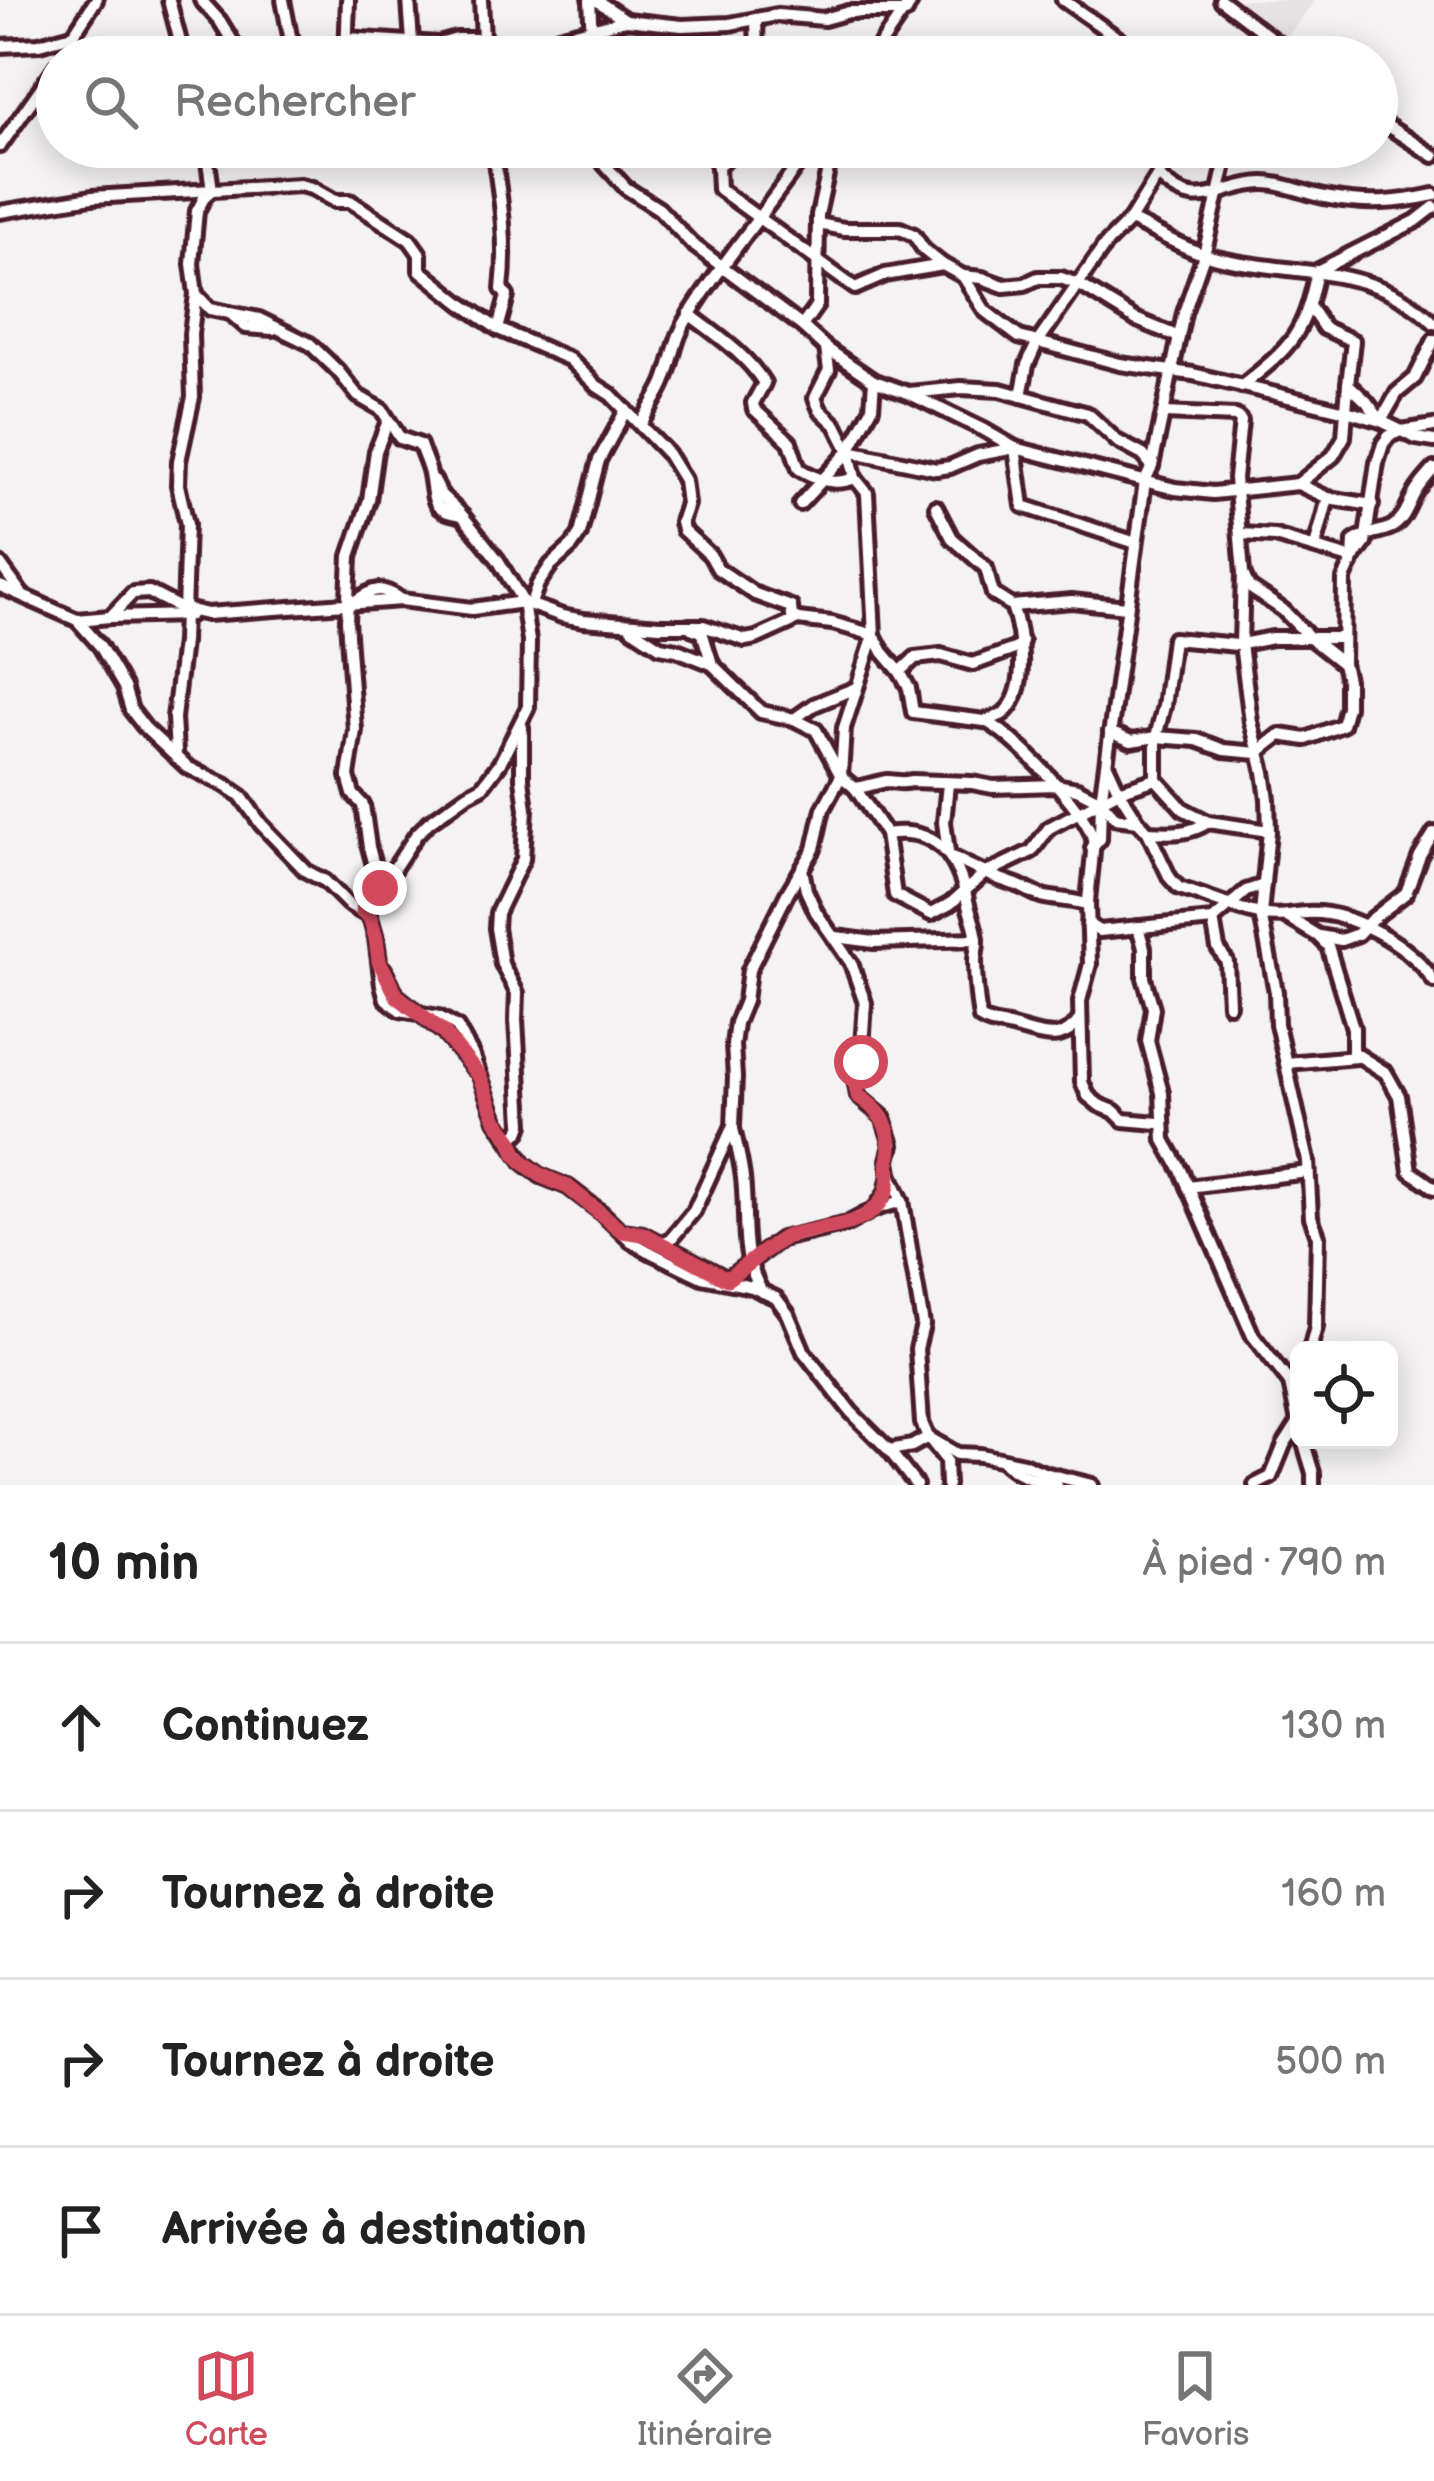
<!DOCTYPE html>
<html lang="fr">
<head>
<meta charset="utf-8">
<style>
	:root { --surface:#fff; --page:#f6f6f6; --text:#222; --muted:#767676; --line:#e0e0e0; --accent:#d1495b }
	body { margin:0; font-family:"Balsamiq Sans",sans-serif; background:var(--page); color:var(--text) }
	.controls { position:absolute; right:36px; bottom:36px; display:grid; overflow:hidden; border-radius:18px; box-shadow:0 6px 30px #0003 }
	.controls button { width:108px; height:108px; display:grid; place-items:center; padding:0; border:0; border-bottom:3px solid var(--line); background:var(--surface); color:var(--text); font:60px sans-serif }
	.stop { position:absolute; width:36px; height:36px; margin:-27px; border:9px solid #d1495b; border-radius:50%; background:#fff }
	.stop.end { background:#d1495b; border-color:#fff; box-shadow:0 3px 12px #0008 }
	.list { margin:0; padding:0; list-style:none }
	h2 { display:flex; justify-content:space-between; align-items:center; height:156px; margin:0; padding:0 48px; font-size:51px }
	h2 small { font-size:39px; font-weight:400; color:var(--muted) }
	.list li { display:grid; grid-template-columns:78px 1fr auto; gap:36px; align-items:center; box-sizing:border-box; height:168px; padding:0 48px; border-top:3px solid var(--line) }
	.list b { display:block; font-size:45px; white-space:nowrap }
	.list em { font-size:39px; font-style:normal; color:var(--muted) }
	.icon { flex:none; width:66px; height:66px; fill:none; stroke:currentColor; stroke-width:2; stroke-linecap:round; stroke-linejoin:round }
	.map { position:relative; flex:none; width:1434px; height:1485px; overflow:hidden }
	.search { position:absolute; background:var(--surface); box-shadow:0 6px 30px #0003; left:36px; right:36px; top:36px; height:132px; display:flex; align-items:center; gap:30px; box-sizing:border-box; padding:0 42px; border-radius:66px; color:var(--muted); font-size:45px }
	.sheet { height:828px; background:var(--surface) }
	nav { display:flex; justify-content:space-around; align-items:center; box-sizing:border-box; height:168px; border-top:3px solid var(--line); background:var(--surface); font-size:33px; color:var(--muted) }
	nav a { display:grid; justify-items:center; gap:6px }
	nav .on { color:var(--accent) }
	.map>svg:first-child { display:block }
	.built { fill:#e7e2e3 }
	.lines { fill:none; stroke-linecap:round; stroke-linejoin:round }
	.minor-casing { stroke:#4a1f2b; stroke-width:20 }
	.minor { stroke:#fff; stroke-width:10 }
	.route { stroke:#d1495b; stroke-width:15 }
</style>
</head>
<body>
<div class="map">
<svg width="1434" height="1485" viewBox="0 0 1434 1485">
	<rect width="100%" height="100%" fill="#f4f2f2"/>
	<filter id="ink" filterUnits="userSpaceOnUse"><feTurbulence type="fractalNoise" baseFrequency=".00833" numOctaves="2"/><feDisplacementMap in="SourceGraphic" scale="24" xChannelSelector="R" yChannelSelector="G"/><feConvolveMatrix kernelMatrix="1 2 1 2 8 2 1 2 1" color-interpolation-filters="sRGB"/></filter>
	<g filter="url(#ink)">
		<!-- built -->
		<path class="built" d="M 1229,0 L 1315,0 L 1285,40 Z"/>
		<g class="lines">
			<!-- minor casing -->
			<g class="minor-casing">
				<g id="minor">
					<path d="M 169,0 L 184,57"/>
					<path d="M 201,0 L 220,21 L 242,57"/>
					<path d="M 283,0 L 290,36 L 304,57"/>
					<path d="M 409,0 L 412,42"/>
					<path d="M 481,0 L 484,57"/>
					<path d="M 590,0 L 593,57"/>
					<path d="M 596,0 L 626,20"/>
					<path d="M 1063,0 L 1145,57"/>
					<path d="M 1221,0 L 1296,57"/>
					<path d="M 756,19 L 757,57"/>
					<path d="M 72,37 L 96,0"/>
					<path d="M 346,38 L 439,44 L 457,39 L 482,39 L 492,45 L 536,46 L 559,37 L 626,20 L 682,26 L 730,24 L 777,15 L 824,19 L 849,12 L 906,12 L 912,0"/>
					<path d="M 0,46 L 39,44 L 73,35"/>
					<path d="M 65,52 L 137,51 L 179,57"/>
					<path d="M 191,57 L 238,52"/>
					<path d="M 346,57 L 348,0"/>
					<path d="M 872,57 L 905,9"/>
					<path d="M 1377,116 L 1389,127 L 1434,156"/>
					<path d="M 0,146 L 57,65"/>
					<path d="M 206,147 L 212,190 L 205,196 L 197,211 L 192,264 L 196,294 L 210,309 L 259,319 L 310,344 L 338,371 L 358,396 L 382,410 L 400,438 L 420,445 C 423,455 428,464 430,474 C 435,501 430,511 462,515 L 498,560 L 523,602 L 529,641 L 528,707 L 500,763 L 482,787 L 467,795 L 429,822 L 416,835 L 370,905 L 362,911"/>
					<path d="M 493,147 C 500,195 508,240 502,289 L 507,296 L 498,329 L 569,359 L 597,386 L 611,395 L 668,454 L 684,480 L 687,504 L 681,522 L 683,530 L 710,555 L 718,569 L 755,594 L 791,607 L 792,616 L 798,619"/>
					<path d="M 602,147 L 604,164 L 626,188 L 659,209 L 692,244 L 802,326 L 826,348 L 874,381 L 872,408 L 849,451 L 855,478 L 867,493 L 874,635 L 883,652 L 900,672 L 915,658 L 941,655 L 973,664 L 1017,648 L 1022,642"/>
					<path d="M 711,147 L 718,167"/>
					<path d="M 736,147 L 718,167 L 719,189 L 855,288 L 885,275 L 943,265"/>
					<path d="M 1158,175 C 1197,218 1222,183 1264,183 C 1286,183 1308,195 1330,198 C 1368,205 1396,203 1434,195"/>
					<path d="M 0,212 L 92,197 L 300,185 L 312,188 L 335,201 L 350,201 L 410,240 L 420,254 L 420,270 L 462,304 L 498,329"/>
					<path d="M 1130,220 C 1155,231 1180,247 1206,255 C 1285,278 1372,260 1434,323"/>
					<path d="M 818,224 L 844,229 L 900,229 L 914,235 L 924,250 L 943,265 L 963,276 L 982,278 L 1004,286 L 1025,284 L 1038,278 L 1061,278 L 1080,285 L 1135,319 L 1179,337"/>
					<path d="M 1317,271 L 1416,221 L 1434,207"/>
					<path d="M 963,276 L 985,311 L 1019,337 L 1120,364 L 1193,374 L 1346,411 L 1381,421 L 1416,438 L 1434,441"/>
					<path d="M 1309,306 L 1324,328 L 1353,341 L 1348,384 L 1367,402 L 1379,418"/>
					<path d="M 231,314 L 246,327 L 273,329"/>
					<path d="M 689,314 C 715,334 746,354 764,383 L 753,403 L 754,409 L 790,442 L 799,469 C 818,480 834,486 855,478"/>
					<path d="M 802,326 L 817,305 L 818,215 L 833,147"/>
					<path d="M 826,348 L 829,370 L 815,398 L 820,410 L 836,425 L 849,451 L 936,469 L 950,467 L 978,455 L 1015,448"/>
					<path d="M 874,381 L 908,393 L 984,430 L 1015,448 L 1175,489 L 1213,493 L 1298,484 L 1333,456 L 1344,437 L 1348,384"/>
					<path d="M 1242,386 C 1292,346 1304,335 1317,271"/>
					<path d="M 909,393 L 961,388 L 1000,390 L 1088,414 L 1117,441 L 1143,455 L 1152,466"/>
					<path d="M 1021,396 L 1027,365 L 1037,343 L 1105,245 L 1130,220 L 1158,175 L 1180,147"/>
					<path d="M 1164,413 L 1236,416 L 1241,421 L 1235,478 L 1243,573 L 1241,644 L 1251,722 L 1264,772 L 1268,799 L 1269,831 L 1261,914 L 1276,992 L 1277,1024 L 1308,1161 L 1311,1217 L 1318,1236 L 1316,1327 L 1310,1350"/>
					<path d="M 1381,421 L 1397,393 L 1415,378 L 1434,340"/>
					<path d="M 641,424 C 648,410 658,397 664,383 C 674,358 674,338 690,314 C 726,256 772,204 810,147"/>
					<path d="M 1015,448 L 1023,506 L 1136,543"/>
					<path d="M 434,480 L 441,495 L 459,512"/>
					<path d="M 1298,484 L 1328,498 L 1372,505"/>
					<path d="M 800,504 L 849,451"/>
					<path d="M 936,507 L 952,538 L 986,568 L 993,594 L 1012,606 C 1022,633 1029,692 1004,713 C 1001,716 988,720 985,721"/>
					<path d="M 1240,534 L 1275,536 L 1353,559 L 1354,541 C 1367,532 1379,533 1392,527 C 1405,519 1408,505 1415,493 C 1420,484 1427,477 1434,469"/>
					<path d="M 1315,547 L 1328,498"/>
					<path d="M 0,564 L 21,593"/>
					<path d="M 1244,576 L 1249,587 L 1283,610 L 1310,638 L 1343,664"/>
					<path d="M 0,586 L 77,620 L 110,617 L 133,593 L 149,592 L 180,608 L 207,614 L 401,600 L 472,609 L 523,602 L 562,616 L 583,620 L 660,626 L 703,626 L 745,640 L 756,638 L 798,619 L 832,623 L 874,635"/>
					<path d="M 352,603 C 374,589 379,584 401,600"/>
					<path d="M 531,603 L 538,584 L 551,565 L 572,546 L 580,534 L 599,460 L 626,410"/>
					<path d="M 1012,606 L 1072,601 L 1126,607"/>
					<path d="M 110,617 L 190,615"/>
					<path d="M 77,620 L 100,646 L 124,687 L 131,710 L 145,728 L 187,767 L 225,785 L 241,796 L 261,824 L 306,871 L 325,881 L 348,904 L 370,917 L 376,938 L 382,985 L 386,999 L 400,1010 L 439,1017 L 457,1027 L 472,1054 L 496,1120 L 524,1163 L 541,1176 L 568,1187 L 602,1213 L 631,1241 L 652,1253 L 702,1277 L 752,1287 L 776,1298 L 788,1314 L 804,1352 L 851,1412 L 889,1450 L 916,1485"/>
					<path d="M 631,628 L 660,647 L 677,650 L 712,664"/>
					<path d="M 691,628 L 702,632 L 712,664 L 761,712 L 794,719 L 816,730 L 841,776 L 855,788 L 886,834 L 895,895 L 931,914 L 950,904 L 984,874 L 1032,851 L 1049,828 L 1119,791 L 1156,779"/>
					<path d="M 900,672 L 909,688 L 913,712 L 985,721 C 1010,731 1088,812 1093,839 C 1095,850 1088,890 1088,905"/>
					<path d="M 794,719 L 814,705 L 856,688"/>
					<path d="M 1110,732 L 1131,741 L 1156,737 L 1197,740 L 1224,750 L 1257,753 L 1280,735 L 1306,739 L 1342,725 L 1347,707 L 1347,680 L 1343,664 L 1344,579 L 1353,559 L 1365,543 L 1377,463 L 1383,444 L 1389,436 L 1401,431 L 1434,426"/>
					<path d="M 176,752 L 174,718 L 183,642 L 187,524 L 178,485 L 179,461 L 193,397 L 191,334 L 196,294"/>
					<path d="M 1108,767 L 1119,791 L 1138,821"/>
					<path d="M 948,784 L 944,822 L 948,852"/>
					<path d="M 855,788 C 866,787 879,782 887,781 C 896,781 901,784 911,781 L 972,783 L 993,787 L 1056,785 L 1077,789 L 1101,801 L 1116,818 L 1138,821 L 1148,832 L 1170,878 L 1179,888 C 1206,896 1232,908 1260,914 C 1280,918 1288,914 1306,913 C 1350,910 1411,945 1434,981"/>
					<path d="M 1208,822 L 1183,809 L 1156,779 L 1156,737 L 1164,706 L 1173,639 L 1237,645 L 1272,638 L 1343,638"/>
					<path d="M 1148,832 C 1169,833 1189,835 1208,822 L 1269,831"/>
					<path d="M 886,834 C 938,826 959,858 968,905 C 971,917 977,929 977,942 C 977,948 975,954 975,961 C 975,979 977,999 980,1018 C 989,1024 997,1024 1008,1026 C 1035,1032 1061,1048 1080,1019"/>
					<path d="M 1092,848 L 1100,839 L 1101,801 L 1145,481 L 1152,466 L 1184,313 L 1204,255 L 1229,147"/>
					<path d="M 952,857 C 973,868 992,877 1014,884 C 1024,887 1031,893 1041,896 C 1056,900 1074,899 1088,905 L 1090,964 L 1080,1001 L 1082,1082 L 1088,1096 L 1099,1105 L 1114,1111 L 1123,1120 L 1158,1123"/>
					<path d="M 802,869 L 806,890 L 816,912 L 851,963 L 865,1003 L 861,1062 L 855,1080 L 858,1096 L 883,1117 L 892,1145 L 888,1160 L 890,1174 L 902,1201 L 923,1325 L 917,1349 L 922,1423 L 928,1437 L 946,1460 L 947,1485"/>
					<path d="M 380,888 L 369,847 L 363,805 L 353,794 L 348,776 L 355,730 L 347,621 L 350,556 L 369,500 L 376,451 L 388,421"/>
					<path d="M 1287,917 L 1318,936 L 1328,946 L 1353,1028 L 1353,1052 L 1386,1073 L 1399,1096 L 1410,1171 L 1434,1188"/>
					<path d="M 1213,920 L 1218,948 L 1227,962 L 1229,1005"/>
					<path d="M 1088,924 L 1099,931 L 1213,920 L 1246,891 L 1264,885"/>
					<path d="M 1138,927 L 1144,948 L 1144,978 L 1153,1008 L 1148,1041 L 1162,1093 L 1164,1140 L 1181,1170 L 1253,1336 L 1290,1383 L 1299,1427"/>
					<path d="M 1319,936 L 1341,940 L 1358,934 L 1371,920 L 1406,893 L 1420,856 L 1434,833"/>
					<path d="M 836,937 L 874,942 L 977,939"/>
					<path d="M 384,969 L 397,996 L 443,1032 L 474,1069"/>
					<path d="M 1286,1063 L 1357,1057"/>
					<path d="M 733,1129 C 737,1145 741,1161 743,1178 C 748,1221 739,1252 762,1292"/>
					<path d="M 511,1140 L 519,1132 L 522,1124 L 516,1020 L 517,993 L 502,964 L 496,928 L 497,913 L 523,859 L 526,809 L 522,779 L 522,727"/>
					<path d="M 1188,1187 L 1308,1172"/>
					<path d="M 875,1209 L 886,1193 L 890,1174"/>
					<path d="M 622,1231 L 643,1234 L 724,1277"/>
					<path d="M 662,1243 L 671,1239 L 694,1211 L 733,1126 L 735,1077 L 733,1045 L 736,1023 L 745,1001 L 749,970 L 788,892 L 814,849 L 823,809 L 841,776 L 844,728 L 874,635"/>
					<path d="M 727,1279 L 781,1239 L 847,1224 L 875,1209 L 902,1201"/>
					<path d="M 1303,1440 L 1313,1473 L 1313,1485"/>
					<path d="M 889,1450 L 912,1446 L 928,1437 L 957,1454 L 980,1455 L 1023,1464 L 1044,1473 L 1092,1485"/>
					<path d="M 1002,1460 C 1019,1477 1034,1479 1056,1485"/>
					<path d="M 1255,1485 L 1271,1477 L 1284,1445 L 1298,1423"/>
				</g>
			</g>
			<!-- minor -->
			<use href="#minor" class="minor"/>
		</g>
	</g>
	<g class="lines" filter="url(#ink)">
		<!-- route -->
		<path class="route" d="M 380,888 L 370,905 L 362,911 L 370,917 L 376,938 L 379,961 L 397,996 L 443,1032 L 480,1077 L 496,1120 L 511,1140 L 516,1154 L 524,1163 L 542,1176 L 568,1187 L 622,1231 L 643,1234 L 727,1279 C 742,1269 775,1241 788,1236 C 820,1225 869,1231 886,1193 C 891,1181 887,1169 889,1157 C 893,1130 881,1110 858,1096 L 855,1081 L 861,1062"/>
	</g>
</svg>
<div class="controls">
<button><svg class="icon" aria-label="locate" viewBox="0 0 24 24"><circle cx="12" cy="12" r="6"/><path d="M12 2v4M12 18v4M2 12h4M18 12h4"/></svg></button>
</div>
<div class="stop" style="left:861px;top:1062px"></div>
<div class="stop end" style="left:380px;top:888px"></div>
<div class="search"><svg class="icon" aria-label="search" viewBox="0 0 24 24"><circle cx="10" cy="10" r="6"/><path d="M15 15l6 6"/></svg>Rechercher</div>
</div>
<section class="sheet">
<h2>10 min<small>À pied · 790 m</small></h2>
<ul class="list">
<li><svg class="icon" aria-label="ahead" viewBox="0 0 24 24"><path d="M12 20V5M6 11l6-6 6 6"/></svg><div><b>Continuez</b></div><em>130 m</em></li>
<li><svg class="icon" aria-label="right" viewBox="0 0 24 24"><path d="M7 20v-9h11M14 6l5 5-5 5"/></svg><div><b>Tournez à droite</b></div><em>160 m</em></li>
<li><svg class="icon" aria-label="right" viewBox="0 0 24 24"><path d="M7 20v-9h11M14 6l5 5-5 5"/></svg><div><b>Tournez à droite</b></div><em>500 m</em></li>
<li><svg class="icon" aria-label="arrive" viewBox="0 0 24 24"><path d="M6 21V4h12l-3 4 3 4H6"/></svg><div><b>Arrivée à destination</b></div></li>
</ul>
</section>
<nav>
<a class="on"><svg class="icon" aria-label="map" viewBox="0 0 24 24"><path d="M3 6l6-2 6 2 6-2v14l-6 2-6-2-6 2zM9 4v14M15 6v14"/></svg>Carte</a>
<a><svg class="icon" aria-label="directions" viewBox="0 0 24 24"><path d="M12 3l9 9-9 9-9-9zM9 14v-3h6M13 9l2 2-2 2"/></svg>Itinéraire</a>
<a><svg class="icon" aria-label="saved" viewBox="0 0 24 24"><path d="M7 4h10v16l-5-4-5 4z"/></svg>Favoris</a>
</nav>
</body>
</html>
